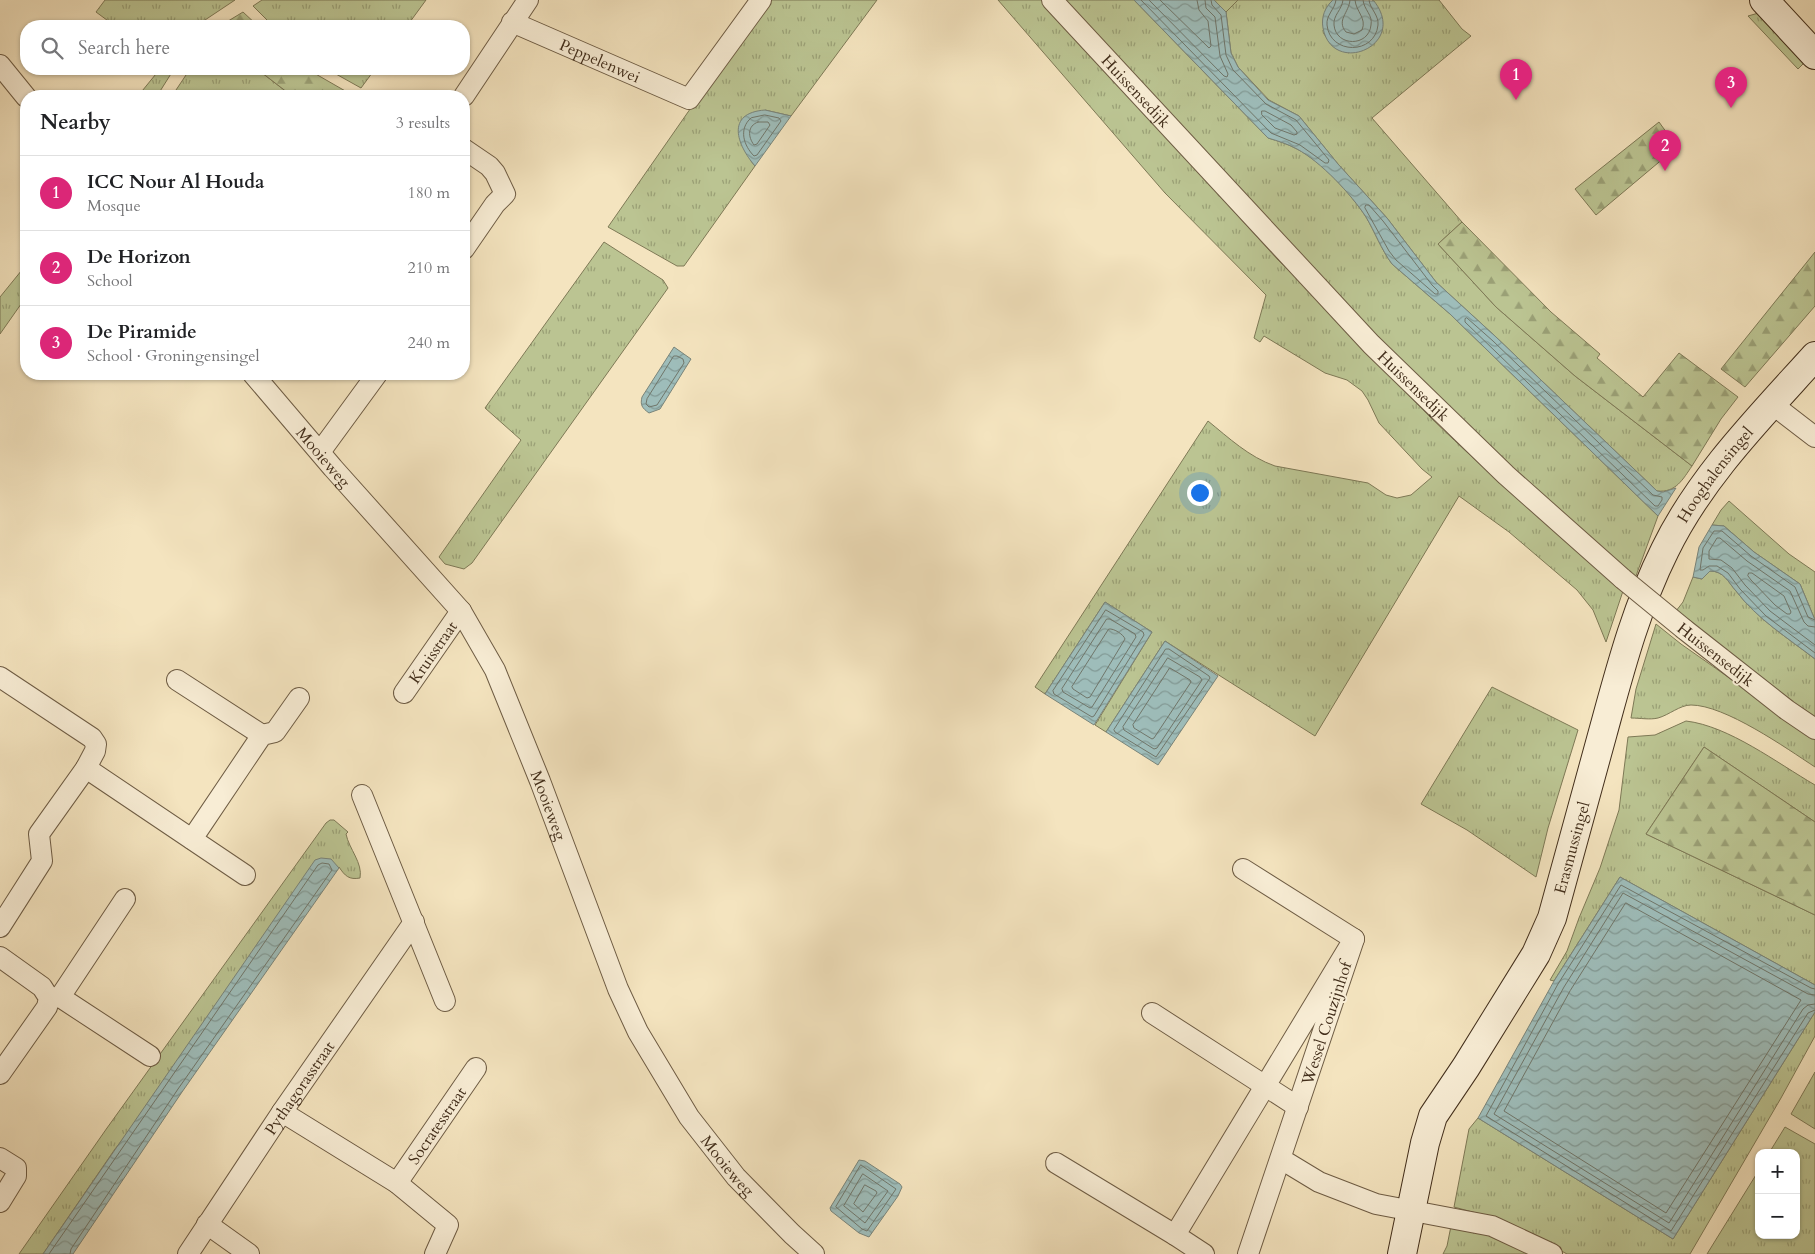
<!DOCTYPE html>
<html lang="en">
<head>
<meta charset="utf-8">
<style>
	:root { --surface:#fff; --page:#f2f2f2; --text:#202124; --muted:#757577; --line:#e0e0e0; --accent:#db2777 }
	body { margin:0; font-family:Cardo,serif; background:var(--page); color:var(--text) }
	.controls { position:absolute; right:15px; bottom:15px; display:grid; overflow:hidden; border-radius:10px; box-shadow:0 1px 4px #0004 }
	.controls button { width:45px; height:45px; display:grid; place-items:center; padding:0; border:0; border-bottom:1px solid var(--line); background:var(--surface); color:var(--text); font:25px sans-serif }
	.you { position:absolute; left:1199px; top:492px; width:18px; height:18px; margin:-12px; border:4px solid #fff; border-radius:50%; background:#1a73e8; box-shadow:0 0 0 8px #1a73e833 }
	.badge { display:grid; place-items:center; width:32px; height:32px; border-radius:50%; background:var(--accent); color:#fff; font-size:16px; font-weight:700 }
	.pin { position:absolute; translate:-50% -41px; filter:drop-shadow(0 1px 2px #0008) }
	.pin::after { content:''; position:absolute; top:26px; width:18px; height:15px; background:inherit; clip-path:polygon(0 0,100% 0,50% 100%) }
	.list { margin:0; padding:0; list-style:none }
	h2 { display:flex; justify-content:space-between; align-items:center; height:65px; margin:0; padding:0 20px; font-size:21px }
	h2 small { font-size:16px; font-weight:400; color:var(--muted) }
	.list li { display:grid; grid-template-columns:32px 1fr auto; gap:15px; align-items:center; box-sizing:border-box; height:75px; padding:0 20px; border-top:1px solid var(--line) }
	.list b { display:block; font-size:19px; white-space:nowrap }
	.list p { margin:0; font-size:16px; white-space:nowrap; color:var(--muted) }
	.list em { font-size:16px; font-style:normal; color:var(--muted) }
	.icon { flex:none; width:28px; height:28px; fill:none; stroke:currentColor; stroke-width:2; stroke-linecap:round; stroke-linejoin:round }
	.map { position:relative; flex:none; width:1815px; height:1254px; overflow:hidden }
	.search { position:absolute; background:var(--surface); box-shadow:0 1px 4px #0004; left:20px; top:20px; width:450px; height:55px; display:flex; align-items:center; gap:12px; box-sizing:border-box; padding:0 18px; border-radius:20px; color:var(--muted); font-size:19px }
	.panel { position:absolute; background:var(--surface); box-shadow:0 1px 4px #0004; left:20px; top:90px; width:450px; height:290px; border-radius:20px }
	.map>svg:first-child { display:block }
	.grass { fill:url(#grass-tufts); stroke:#7e7956 }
	.forest { fill:url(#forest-firs); stroke:#7e7956 }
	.water { fill:url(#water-waves); stroke:#79847a }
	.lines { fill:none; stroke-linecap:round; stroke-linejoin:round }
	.shore { stroke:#70766a; stroke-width:1 }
	.street-casing { stroke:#6e5c44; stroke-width:22 }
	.secondary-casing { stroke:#422e1b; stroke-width:30 }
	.street { stroke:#f8edd5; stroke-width:20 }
	.secondary { stroke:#f8edd5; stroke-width:28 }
	.street-bridge-casing { stroke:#6e5c44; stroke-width:22; stroke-linecap:butt }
	.street-bridge { stroke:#f8edd5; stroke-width:20 }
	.labels { text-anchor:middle; stroke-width:4; stroke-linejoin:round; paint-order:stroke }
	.street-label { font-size:16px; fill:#422e1b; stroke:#f8edd5 }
</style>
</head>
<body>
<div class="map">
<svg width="1815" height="1254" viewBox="0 0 1815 1254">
	<defs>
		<pattern id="grass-tufts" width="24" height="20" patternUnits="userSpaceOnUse" patternTransform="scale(1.25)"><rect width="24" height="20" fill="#bbc492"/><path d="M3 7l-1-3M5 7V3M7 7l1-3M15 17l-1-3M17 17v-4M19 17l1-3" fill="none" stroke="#9aa076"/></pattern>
		<pattern id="forest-firs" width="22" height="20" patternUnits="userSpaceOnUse" patternTransform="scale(1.25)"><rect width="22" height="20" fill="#bbc492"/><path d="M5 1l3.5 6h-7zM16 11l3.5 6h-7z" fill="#9aa076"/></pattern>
		<pattern id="water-waves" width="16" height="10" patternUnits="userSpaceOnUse" patternTransform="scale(1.25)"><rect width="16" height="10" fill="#9ebdba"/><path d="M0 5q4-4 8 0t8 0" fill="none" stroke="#829a96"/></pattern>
	</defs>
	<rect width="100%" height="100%" fill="#f4e4bf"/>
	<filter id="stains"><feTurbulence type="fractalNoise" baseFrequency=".004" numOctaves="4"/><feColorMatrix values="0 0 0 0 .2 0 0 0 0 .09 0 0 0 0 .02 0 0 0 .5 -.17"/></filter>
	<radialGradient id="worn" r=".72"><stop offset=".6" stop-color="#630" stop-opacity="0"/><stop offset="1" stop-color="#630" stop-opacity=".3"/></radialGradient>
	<!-- grass -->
	<g class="grass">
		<path d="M 105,0 L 235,0 L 205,20 L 199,26 L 115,26 L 96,12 Z"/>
		<path d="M 262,0 L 426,0 L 407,26 L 273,26 L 253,6 Z"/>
		<path d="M 766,0 L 877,0 L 791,116 L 765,110 L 751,161 L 755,166 L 684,266 L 677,266 L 608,227 Z"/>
		<path d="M 998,0 L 1042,0 L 1278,260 C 1332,310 1379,366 1431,418 C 1493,478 1558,534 1623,591 L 1606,642 L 1593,610 L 1577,590 L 1509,532 L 1459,496 L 1315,736 L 1165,641 L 1106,732 L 1095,725 L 1152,632 L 1105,602 L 1045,694 L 1035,687 L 1208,421 C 1229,438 1249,457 1275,466 L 1368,483 L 1386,495 L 1397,498 L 1411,495 L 1432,477 L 1422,469 L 1379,423 L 1368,400 L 1362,391 L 1347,380 L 1325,373 L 1264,336 L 1260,342 L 1254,338 L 1266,295 L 1165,193 Z"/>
		<path d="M 1059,0 L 1134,0 L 1268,138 C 1278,141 1288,144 1297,149 C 1321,161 1351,194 1366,217 C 1375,232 1381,249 1392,264 L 1450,314 L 1658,516 L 1633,584 L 1450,415 Z"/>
		<path d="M 1238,0 L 1333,0 L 1330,3 L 1324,34 L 1334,47 L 1349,53 L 1374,1 L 1372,0 L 1439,0 L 1462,29 L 1471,36 L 1372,118 L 1462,222 L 1438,244 L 1496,307 L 1575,376 L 1692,466 C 1683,479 1676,493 1657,491 L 1496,337 L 1436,282 L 1387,218 L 1338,164 L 1299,116 L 1269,100 L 1238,67 L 1231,53 L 1226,12 Z"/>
		<path d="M 1762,12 L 1808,59 L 1798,69 L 1748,16 Z"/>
		<path d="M 160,69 L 174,69 L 157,96 L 138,96 Z"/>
		<path d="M 190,69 L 257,69 L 292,96 L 172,96 Z"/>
		<path d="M 327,69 L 375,69 L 361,88 Z"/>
		<path d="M 604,242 L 663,280 L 668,288 L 472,563 L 464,569 L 445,564 L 439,557 L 521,440 L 485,408 Z"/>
		<path d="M 26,265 L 26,297 L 0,334 L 0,297 Z"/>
		<path d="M 1729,501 L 1789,554 L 1815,572 L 1815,620 L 1800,584 L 1754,552 L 1724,526 L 1712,525 L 1721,510 Z"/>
		<path d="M 1710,571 C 1724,571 1728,582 1736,591 C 1757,619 1788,638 1815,659 L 1815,724 L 1676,611 L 1683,602 L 1693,577 L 1702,579 Z"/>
		<path d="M 1656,624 L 1681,644 L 1815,738 L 1815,767 C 1786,748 1725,705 1691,705 C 1680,705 1669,715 1658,718 C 1650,720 1640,718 1631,718 L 1636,689 Z"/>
		<path d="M 1492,687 L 1578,730 L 1548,828 L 1536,877 L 1467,830 L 1421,804 Z"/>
		<path d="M 1686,721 C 1729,726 1777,763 1815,785 L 1815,822 L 1704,747 L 1646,834 L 1815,915 L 1815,985 L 1620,877 L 1554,981 L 1550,980 L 1567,951 L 1579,918 L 1600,868 L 1619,810 L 1628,737 L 1655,735 Z"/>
		<path d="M 330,820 L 334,820 L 348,832 L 346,834 C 349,849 363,863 360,878 C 349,880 345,876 339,867 L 115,1149 L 43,1254 L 19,1254 L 107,1128 L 326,823 Z"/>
		<path d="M 1815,1012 L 1815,1036 L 1781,1098 L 1690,1254 L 1567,1254 L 1534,1236 L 1487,1216 L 1454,1207 L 1469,1129 L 1478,1118 L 1673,1239 Z"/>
		<path d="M 1815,1072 L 1815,1129 L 1791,1114 Z"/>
		<path d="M 1785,1127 L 1815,1144 L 1815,1254 L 1707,1254 L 1759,1170 L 1759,1235 L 1796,1235 L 1796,1153 L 1769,1153 Z"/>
		<path d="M 1451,1226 L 1489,1232 L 1535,1254 L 1443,1254 L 1447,1246 Z"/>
	</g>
	<!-- forest -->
	<g class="forest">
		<path d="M 1214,0 L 1238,0 L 1226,12 Z"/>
		<path d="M 243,12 L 258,26 L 220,26 Z"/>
		<path d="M 257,69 L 307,69 L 354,96 L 292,96 Z"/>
		<path d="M 1659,122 L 1677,147 L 1596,215 L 1575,189 Z"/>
		<path d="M 1462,222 L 1551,312 L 1600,354 L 1597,358 L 1643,397 L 1679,353 L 1738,397 L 1721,419 L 1692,466 L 1575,376 L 1496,307 L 1438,244 Z"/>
		<path d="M 1815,252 L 1815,306 L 1745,387 L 1721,369 Z"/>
		<path d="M 1704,747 L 1815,822 L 1815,915 L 1646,834 Z"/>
	</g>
	<!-- water -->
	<g class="water">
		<path d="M 1134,0 L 1214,0 L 1226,12 L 1231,53 L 1238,67 L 1268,100 L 1299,116 L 1338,164 L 1387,218 L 1436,282 L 1496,337 L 1657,491 L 1663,492 L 1676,488 L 1658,516 L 1450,314 L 1392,264 C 1381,249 1375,232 1366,217 C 1351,194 1321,162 1297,149 C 1288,144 1278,141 1268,138 Z"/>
		<path d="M 1333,0 L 1374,1 C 1409,46 1332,77 1323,28 C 1321,17 1325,7 1333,0 Z"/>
		<path d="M 765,110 L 791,116 L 755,166 C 737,145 725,113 765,110 Z"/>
		<path d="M 674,347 L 691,359 L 660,409 L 649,413 C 642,408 640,405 642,397 Z"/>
		<path d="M 1712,525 L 1724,526 L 1754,552 L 1800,584 L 1815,620 L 1815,659 C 1788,638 1757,619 1736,591 C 1728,582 1724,571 1710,571 L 1702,579 L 1693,577 L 1699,547 Z"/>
		<path d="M 1105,602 L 1152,632 L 1094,725 L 1045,694 Z"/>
		<path d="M 1165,641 L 1218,676 L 1158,765 L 1106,732 Z"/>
		<path d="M 321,858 L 331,859 L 339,868 L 182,1092 L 73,1254 L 43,1254 L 315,860 Z"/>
		<path d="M 1620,877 L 1815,985 L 1815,1012 L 1673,1239 L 1478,1118 L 1554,981 Z"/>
		<path d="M 859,1160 L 865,1161 L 900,1184 L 902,1187 L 898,1196 L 869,1237 L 859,1233 L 831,1211 L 830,1208 Z"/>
	</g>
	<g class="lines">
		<!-- shore -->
		<g class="shore">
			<path d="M 1141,0 L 1271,133 L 1300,145 L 1325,163 L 1328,163 L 1329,160 L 1296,120 L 1266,104 L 1233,70 L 1226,55 L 1221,15 L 1212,5 L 1211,0"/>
			<path d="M 1149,0 L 1224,76 L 1227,77 L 1228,74 L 1220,56 L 1215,17 L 1206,8 L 1205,0"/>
			<path d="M 1160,0 L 1209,48 L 1211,46 L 1208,21 L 1199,10 L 1197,0"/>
			<path d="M 1336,0 C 1335,9 1326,15 1327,25 C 1330,55 1375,55 1378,25 C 1379,15 1370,9 1369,0"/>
			<path d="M 1343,0 C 1342,10 1333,15 1334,25 C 1336,47 1369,47 1371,25 C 1373,15 1364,10 1363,0"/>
			<path d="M 1350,0 C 1349,13 1336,20 1346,32 L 1354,34 L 1362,30 C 1367,18 1356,12 1355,0"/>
			<path d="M 1262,111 L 1265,111 L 1291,125 L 1297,132 L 1297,134 L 1294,135 L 1275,128 L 1262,115 Z"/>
			<path d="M 765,115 L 779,118 L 781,121 L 757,155 L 754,156 C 744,146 738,129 751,118 Z"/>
			<path d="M 758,122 L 768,122 L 770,125 L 757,144 L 754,145 C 748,137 747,126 758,122 Z"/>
			<path d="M 1366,205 L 1369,205 L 1383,221 L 1432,285 L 1438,291 L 1438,294 L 1435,294 L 1396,260 L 1389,251 L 1365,208 Z"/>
			<path d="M 1467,318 L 1493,341 L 1653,495 L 1662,497 L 1662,500 L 1658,506 L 1655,506 L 1465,322 L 1465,319 Z"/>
			<path d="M 674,356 L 677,356 L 683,359 L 684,363 L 657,405 L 649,407 L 646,404 L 647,399 Z"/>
			<path d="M 1749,573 L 1752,573 L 1784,596 L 1791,612 L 1790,614 L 1787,614 L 1775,605 L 1751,580 L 1748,576 Z"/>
			<path d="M 1106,610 L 1143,632 L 1144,635 L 1094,716 L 1092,717 L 1054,694 L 1053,691 Z"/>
			<path d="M 1107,619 L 1110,619 L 1135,634 L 1136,637 L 1092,707 L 1090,708 L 1063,692 L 1062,689 Z"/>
			<path d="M 1815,620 L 1808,617 L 1795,587 L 1751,556 L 1722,531 L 1714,531 L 1703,548 L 1700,570 L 1703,570 L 1709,566 L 1717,566 L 1728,573 L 1740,589 L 1766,616 L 1815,653"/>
			<path d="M 1815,627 L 1808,626 L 1804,622 L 1790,591 L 1747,561 L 1720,538 L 1717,538 L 1709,551 L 1709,559 L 1721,560 L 1732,568 L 1745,585 L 1770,611 L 1815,645"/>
			<path d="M 1109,629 C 1114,628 1124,635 1125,639 L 1090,697 L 1087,698 L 1073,689 L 1072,687 Z"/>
			<path d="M 1166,649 L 1169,649 L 1209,676 L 1210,678 L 1156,757 L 1115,732 L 1114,730 Z"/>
			<path d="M 1168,658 L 1200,677 L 1202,680 L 1157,748 L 1154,749 L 1124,730 L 1123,727 Z"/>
			<path d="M 1170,668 L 1190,680 L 1191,682 L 1154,738 L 1152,739 L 1134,728 L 1133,725 Z"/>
			<path d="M 1626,903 L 1801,1000 L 1666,1213 L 1504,1111 L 1570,991 Z"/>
			<path d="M 1815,989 L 1811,988 L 1621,885 L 1558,984 L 1486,1116 L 1671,1231 L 1808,1013 L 1815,1010"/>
			<path d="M 1815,995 L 1808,994 L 1623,893 L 1564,987 L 1494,1114 L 1669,1223 L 1803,1009 L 1808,1005 L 1815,1004"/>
			<path d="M 861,1165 L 896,1189 L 867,1231 L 862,1229 L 836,1207 Z"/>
			<path d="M 863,1174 L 888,1191 L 865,1223 L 844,1206 Z"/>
			<path d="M 865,1185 L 876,1191 L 877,1193 L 863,1212 L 854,1204 Z"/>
			<path d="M 49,1254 L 318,865 L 322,863 L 329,864 L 332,870 L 178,1089 L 71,1249 L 70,1254"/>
		</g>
		<!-- street casing -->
		<g class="street-casing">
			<g id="street">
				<path id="s1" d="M 1052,0 L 1371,344 L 1506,475 L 1623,579"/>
				<path id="s2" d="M 512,22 L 689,99 L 761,0"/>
				<path d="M 0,65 L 26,97"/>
				<path d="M 464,96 L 528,0"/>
				<path d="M 464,149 L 489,166 L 495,173 L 505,194 L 495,204 L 464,249"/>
				<path id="s3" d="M 253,374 L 333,468 L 461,611 L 495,670 L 540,781 L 618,989 L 638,1032 L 689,1117 L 736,1177 L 792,1234 L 814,1254"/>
				<path d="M 1772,404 L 1815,437"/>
				<path d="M 320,452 L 377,374"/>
				<path d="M 1684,629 L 1787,710 L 1815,729"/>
				<path d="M 0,677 L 92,738 L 96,744 L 95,751 L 86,768 L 245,875"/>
				<path d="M 177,680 L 262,735"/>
				<path id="s4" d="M 404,693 L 461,611"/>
				<path d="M 362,795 L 445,1001"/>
				<path d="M 192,839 L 262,735 L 275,732 L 299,698"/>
				<path d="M 1243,869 L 1354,939"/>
				<path d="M 0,927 L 42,861 L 39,834 L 86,768"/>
				<path d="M 0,957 L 42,987 L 49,998 L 47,1007 L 0,1074"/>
				<path d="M 60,997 L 125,899"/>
				<path d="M 49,998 L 60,997 L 150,1056"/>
				<path d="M 1152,1013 L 1298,1107"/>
				<path d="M 282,1112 L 397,1183 L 448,1225 L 435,1254"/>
				<path d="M 0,1158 L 16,1168 L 16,1176 L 0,1202"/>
				<path d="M 1281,1159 L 1319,1182 L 1376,1204 L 1492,1226 L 1552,1254"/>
				<path d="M 1056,1163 L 1175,1235"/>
				<path id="s5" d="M 397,1183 L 476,1068"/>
				<path d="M 207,1224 L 249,1254"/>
				<path id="s6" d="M 188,1254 L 282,1112 L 414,922"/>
				<path d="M 1204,1254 L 1175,1235 L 1354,939 L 1248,1254"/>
			</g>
		</g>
		<!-- secondary casing -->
		<g class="secondary-casing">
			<g id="secondary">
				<path d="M 1764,0 L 1815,55"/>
				<path id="s7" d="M 1402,1254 L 1425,1143 L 1433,1116 L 1466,1067 L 1536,954 L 1552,918 C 1569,856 1586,794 1603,732 C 1620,670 1636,608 1665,550 C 1701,476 1761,416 1815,356"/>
			</g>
		</g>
		<!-- street -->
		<use href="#street" class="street"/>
		<!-- secondary -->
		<use href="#secondary" class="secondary"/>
		<!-- street-bridge casing -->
		<g class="street-bridge-casing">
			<path id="street-bridge" d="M 1623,579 L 1684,629"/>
		</g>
		<!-- street-bridge -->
		<use href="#street-bridge" class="street-bridge"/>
	</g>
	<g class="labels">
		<!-- street labels -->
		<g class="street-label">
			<text dy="6" stroke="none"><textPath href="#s2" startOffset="96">Peppelenwei</textPath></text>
			<text dy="6" stroke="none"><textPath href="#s1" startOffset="124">Huissensedijk</textPath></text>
			<text dy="6" stroke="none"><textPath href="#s1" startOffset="529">Huissensedijk</textPath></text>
			<text dy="6" stroke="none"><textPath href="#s3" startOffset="109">Mooieweg</textPath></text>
			<text dy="6" stroke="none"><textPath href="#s7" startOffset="849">Hooghalensingel</textPath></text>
			<text dy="6" stroke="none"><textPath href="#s4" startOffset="50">Kruisstraat</textPath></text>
			<text transform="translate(1716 654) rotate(38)" y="6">Huissensedijk</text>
			<text dy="6" stroke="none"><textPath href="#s3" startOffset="529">Mooieweg</textPath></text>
			<text dy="6" stroke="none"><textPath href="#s7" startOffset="446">Erasmussingel</textPath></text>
			<text transform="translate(1326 1023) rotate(-72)" y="6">Wessel Couzijnhof</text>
			<text dy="6" stroke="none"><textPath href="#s6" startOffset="200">Pythagorasstraat</textPath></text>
			<text dy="6" stroke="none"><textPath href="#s5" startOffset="70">Socratesstraat</textPath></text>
			<text dy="6" stroke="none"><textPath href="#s3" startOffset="934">Mooieweg</textPath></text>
		</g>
	</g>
	<rect width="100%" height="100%" filter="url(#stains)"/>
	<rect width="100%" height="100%" fill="url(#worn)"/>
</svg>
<div class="controls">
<button>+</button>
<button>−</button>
</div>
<div class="you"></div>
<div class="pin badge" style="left:1516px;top:100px">1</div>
<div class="pin badge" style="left:1665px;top:171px">2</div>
<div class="pin badge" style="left:1731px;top:108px">3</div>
<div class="search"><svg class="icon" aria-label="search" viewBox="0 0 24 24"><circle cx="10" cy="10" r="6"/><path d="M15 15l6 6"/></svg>Search here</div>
<section class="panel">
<h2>Nearby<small>3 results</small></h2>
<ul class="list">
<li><span class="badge">1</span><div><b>ICC Nour Al Houda</b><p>Mosque</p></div><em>180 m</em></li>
<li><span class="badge">2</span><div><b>De Horizon</b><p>School</p></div><em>210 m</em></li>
<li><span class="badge">3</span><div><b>De Piramide</b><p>School · Groningensingel</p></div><em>240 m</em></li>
</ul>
</section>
</div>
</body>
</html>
